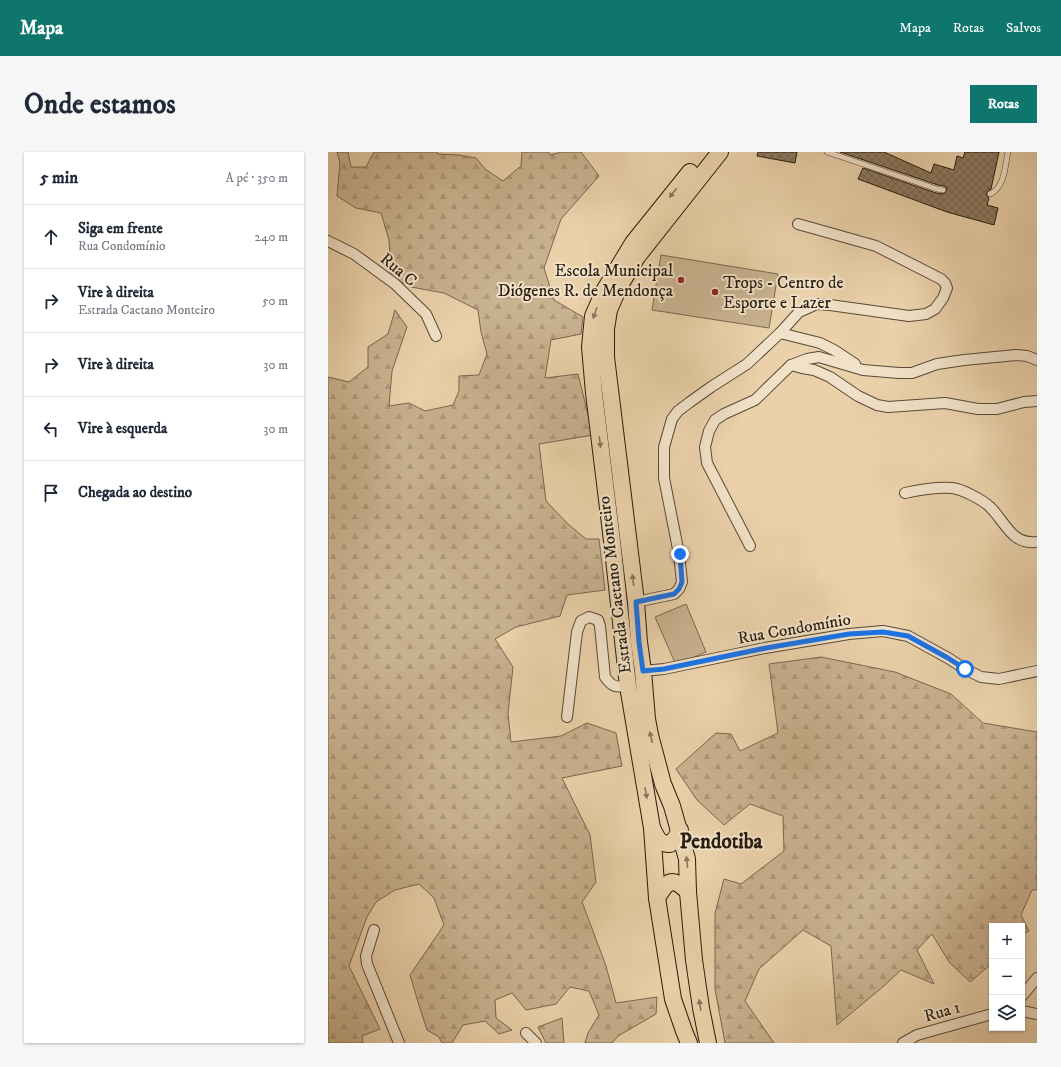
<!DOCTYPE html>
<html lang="pt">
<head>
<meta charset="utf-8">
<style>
	:root { --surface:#fff; --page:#f6f6f7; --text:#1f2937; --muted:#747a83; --line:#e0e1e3; --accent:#0f766e }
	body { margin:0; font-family:"IM FELL DW Pica",serif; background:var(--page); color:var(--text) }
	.controls { position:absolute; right:12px; bottom:12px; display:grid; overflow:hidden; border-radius:0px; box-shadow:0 1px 3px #0004 }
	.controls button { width:36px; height:36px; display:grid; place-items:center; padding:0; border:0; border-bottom:1px solid var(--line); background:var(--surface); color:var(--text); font:20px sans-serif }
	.stop { position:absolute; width:12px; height:12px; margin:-9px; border:3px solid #1a73e8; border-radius:50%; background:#fff }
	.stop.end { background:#1a73e8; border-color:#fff; box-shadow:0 1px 4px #0008 }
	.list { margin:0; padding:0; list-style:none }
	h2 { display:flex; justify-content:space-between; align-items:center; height:52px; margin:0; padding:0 16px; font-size:17px }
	h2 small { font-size:13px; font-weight:400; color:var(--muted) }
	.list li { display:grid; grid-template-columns:26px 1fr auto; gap:12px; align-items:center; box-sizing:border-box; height:64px; padding:0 16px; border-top:1px solid var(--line) }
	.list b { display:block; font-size:15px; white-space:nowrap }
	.list p { margin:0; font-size:13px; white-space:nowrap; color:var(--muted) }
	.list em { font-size:13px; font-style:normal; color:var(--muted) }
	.icon { flex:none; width:22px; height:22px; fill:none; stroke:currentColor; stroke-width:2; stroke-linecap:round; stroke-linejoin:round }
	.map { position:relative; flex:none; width:709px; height:891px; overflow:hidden; border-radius:0px }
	header { display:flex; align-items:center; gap:24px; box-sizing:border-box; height:56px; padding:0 20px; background:var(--accent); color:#fff }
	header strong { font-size:19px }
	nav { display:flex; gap:22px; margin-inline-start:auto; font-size:14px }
	.intro { display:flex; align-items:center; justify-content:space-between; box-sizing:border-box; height:96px; padding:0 24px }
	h1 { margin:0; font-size:28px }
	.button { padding:10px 18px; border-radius:0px; background:var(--accent); color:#fff; font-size:14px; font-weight:700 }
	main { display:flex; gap:24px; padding:0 24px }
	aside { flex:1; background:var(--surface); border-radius:0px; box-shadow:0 1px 3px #0004 }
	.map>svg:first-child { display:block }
	.forest { fill:url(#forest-firs); stroke:#786750 }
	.pitch { fill:#c9b290; stroke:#786750 }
	.building { fill:url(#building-cross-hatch); stroke:#271c0f }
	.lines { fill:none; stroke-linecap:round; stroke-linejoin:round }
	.service-casing { stroke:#584936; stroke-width:6 }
	.minor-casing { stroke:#584936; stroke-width:12 }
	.primary-casing { stroke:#271c0f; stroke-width:18 }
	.service { stroke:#f1e1c8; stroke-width:5 }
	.minor { stroke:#f1e1c8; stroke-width:10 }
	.primary { stroke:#ead1aa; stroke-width:16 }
	.oneway { fill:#88765c }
	.route { stroke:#1a73e8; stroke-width:5 }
	.poi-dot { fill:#8f2418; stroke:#f1e1c8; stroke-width:1.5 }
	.labels { text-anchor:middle; stroke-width:4; stroke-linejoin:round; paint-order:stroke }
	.street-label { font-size:17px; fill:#271c0f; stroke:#f1e1c8 }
	.poi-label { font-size:17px; fill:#271c0f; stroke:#f1e1c8; text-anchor:end }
	.district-label { font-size:21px; font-weight:bold; fill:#271c0f; stroke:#f1e1c8 }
</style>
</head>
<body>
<header>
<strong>Mapa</strong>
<nav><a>Mapa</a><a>Rotas</a><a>Salvos</a></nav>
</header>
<div class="intro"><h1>Onde estamos</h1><a class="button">Rotas</a></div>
<main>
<aside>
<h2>5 min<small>A pé · 350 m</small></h2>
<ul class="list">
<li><svg class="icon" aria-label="ahead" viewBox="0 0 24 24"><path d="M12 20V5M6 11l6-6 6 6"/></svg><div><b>Siga em frente</b><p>Rua Condomínio</p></div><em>240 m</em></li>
<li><svg class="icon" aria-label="right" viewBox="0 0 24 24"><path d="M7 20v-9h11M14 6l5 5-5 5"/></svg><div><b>Vire à direita</b><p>Estrada Caetano Monteiro</p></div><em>50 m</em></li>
<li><svg class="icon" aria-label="right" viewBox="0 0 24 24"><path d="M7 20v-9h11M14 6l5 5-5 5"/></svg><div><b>Vire à direita</b></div><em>30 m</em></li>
<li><svg class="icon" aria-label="left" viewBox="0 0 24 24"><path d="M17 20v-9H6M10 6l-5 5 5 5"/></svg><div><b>Vire à esquerda</b></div><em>30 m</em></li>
<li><svg class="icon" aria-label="arrive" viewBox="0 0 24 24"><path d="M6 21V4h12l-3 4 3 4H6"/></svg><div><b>Chegada ao destino</b></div></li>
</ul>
</aside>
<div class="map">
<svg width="709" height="891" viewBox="0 0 709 891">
	<defs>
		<pattern id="forest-firs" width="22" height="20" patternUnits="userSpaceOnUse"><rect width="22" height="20" fill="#c9b290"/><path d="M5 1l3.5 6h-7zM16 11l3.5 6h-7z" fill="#ad987b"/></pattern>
		<pattern id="building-cross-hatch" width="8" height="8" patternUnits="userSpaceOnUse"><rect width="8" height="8" fill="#8c7a60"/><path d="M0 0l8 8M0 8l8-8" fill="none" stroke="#72634e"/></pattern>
	</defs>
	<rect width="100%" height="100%" fill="#ead1aa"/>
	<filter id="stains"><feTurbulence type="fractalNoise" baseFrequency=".005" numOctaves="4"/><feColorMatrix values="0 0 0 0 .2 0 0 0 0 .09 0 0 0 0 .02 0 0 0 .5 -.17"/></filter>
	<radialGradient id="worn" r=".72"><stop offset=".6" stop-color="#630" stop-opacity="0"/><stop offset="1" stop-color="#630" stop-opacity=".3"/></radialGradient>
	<!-- forest -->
	<g class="forest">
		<path d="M 9,0 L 20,0 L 23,15 L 38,15 L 46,0 L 109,0 L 110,2 L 130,3 L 148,6 L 157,17 L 175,29 L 193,14 L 194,0 L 220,0 L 222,3 L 234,0 L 253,0 L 271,24 L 233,67 L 216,116 L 226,148 L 255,165 L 253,182 L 223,188 L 217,226 L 250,222 L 265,283 L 211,292 L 218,349 L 240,372 L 258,387 L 271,387 L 277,438 L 239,443 L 232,464 L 188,475 L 167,487 L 185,515 L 180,561 L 183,590 L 233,584 L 259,571 L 288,581 L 294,614 L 234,626 L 262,683 L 268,730 L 254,750 L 278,814 L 288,851 L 329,845 L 328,862 L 290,884 L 284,891 L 257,891 L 260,881 L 271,863 L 261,839 L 242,835 L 228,852 L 198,858 L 184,841 L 167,848 L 168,866 L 184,878 L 171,882 L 157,869 L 135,873 L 124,891 L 114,891 L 111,885 L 99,878 L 90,850 L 82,823 L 116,773 L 106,746 L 91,732 L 67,738 L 48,750 L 39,765 L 21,814 L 52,877 L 34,884 L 35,891 L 0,891 L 0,225 L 21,230 L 40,215 L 40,195 L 60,182 L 67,158 L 79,175 L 64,219 L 61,254 L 81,251 L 97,259 L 125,253 L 131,239 L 131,224 L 151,223 L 159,202 L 153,180 L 150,158 L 116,141 L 83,135 L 63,125 L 61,88 L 53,61 L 28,56 L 9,44 L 12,11 Z"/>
		<path d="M 493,505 L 567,520 L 623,542 L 655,571 L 709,580 L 709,738 L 704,738 L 693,763 L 701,779 L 694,782 L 694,774 L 664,774 L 664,791 L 661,814 L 642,830 L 621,810 L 604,782 L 589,798 L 606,832 L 573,818 L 557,833 L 509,873 L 503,794 L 475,778 L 431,817 L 417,849 L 446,891 L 397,891 L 387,837 L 387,761 L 396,727 L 413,732 L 456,699 L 455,664 L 422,652 L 396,673 L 369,648 L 348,617 L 388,581 L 403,582 L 412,599 L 450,581 L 441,512 Z"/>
		<path d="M 234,866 L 236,891 L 218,891 L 210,875 Z"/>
	</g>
	<!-- pitch -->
	<g class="pitch">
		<path d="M 333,103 L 450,122 L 441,176 L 324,158 Z"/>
		<path d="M 358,452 L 378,500 L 348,513 L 327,465 Z"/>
	</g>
	<!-- building -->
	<g class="building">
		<path d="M 430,0 L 469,0 L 467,11 L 429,4 Z"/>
		<path d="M 512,0 L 556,0 L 603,21 L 606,12 L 626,18 L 629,4 L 635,6 L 637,0 L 671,0 L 663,37 L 660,39 L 658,42 L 659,44 L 661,46 L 659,53 L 670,56 L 666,73 L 619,60 L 530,27 L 535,16 L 608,41 L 616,42 L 619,38 L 618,35 L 616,34 L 610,33 Z"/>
	</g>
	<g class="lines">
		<!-- service casing -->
		<g class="service-casing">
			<g id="service">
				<path d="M 499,0 L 609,37 L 615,38"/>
				<path d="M 662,42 C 677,35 677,14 680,0"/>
			</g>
		</g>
		<!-- minor casing -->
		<g class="minor-casing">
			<g id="minor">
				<path d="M 0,89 L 26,102 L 67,132 L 98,162 L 108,184"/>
				<path d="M 452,181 L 492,191 L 506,198 L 527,212"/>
				<path d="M 463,213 L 474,216 L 486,218 L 502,225 L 530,244 L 549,253 L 560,255 L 617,251 L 650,257 L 669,257 L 696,250 L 709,249"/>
				<path d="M 577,341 C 591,338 610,335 624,336 C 634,337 655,348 662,355 C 677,369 683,393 709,390"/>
				<path d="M 422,394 L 379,311 L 377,295 L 381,279 L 387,268 L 396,262 L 427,248 L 463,213 L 479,207 L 491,205 L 535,218 L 571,221 L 584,221 L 609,212 L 636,208 L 688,203 L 699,204 L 709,208"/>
				<path d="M 308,450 L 346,442 L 351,437 L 354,430 L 351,402 L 336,326 L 336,295 L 344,267 L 350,259 L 362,250 L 383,235 L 419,212 L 452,181 L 471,160 L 489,152 L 502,153 L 581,164 L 598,162 L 607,157 L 615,146 L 619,136 L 617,131 L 613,127 L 548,94 L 470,72"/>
				<path d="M 315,519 L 336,517 L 437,496 L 521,482 L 555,479 L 580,484 L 620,506 L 637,517 L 653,525 L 671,527 L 709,519"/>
				<path d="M 239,565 L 249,480 L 253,469 L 261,465 L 270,468 L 272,474 L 277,525 C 285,536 288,535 300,534"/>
				<path d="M 46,778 L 38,804 L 39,812 L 71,891"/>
				<path d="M 694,844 L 709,826"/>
				<path d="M 694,859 L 709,862"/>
				<path d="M 198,881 L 208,891"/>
				<path d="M 575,891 L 589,883 L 664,862"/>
			</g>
		</g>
		<!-- primary casing -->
		<g class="primary-casing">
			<g id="primary">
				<path d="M 324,676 C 329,685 330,692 342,692 L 347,687 L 352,678"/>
				<path d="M 329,746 C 340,728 344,724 360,740"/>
				<path d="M 361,891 L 356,879 L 345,847 L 329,746 L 324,676 L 300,534 L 284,389 L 266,241 L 262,195 L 265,164 L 276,139 L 305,91 L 362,20"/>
				<path d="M 380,891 L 373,856 L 366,808 L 360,740 L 359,707 L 344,654 L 335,632 L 322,583 L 319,567 L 315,519 L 311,490 L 308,450 L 278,205 L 278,177 L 281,158 L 291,135 L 309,105 L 392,0"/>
			</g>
		</g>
		<!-- service -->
		<use href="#service" class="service"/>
		<!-- minor -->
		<use href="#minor" class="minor"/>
		<!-- primary -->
		<use href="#primary" class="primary"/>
	</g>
	<!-- one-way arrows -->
	<defs><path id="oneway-solid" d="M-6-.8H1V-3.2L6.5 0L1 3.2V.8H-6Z"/></defs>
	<g class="oneway">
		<use href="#oneway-solid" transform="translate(345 41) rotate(129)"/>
		<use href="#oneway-solid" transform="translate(267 161) rotate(109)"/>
		<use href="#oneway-solid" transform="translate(272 290) rotate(83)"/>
		<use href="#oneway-solid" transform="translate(305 428) rotate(-97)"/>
		<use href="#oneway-solid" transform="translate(323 585) rotate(-103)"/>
		<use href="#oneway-solid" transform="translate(318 641) rotate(80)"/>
		<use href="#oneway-solid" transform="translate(359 710) rotate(-96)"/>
		<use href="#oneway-solid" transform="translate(372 853) rotate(-99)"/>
	</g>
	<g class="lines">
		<!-- route -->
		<path class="route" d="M 352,402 L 354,430 L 351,437 L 346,442 L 308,450 L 311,490 L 315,519 L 336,517 L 438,496 L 521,482 L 555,480 L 580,484 L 620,506 L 637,517"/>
	</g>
	<!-- markers -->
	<g class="poi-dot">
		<circle cx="353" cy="128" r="4"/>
		<circle cx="387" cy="140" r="4"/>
	</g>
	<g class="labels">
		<!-- street labels -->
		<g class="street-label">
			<text transform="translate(71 117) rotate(40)" y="6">Rua C</text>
			<text transform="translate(286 433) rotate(-97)" y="6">Estrada Caetano Monteiro</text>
			<text transform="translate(466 476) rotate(-10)" y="6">Rua Condomínio</text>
			<text transform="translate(614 859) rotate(-16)" y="6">Rua 1</text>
		</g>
		<!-- poi labels -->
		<g class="poi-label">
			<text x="345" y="124">Escola Municipal<tspan x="345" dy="20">Diógenes R. de Mendonça</tspan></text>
			<text x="395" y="136" text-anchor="start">Trops - Centro de<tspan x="395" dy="20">Esporte e Lazer</tspan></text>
		</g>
		<!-- district labels -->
		<g class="district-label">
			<text x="393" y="696">Pendotiba</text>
		</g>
	</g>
	<rect width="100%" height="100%" filter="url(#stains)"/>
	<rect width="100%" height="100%" fill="url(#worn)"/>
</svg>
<div class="controls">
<button>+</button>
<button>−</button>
<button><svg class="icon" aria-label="layers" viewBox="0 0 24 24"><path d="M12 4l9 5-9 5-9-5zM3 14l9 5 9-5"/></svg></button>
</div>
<div class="stop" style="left:637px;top:517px"></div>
<div class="stop end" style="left:352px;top:402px"></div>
</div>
</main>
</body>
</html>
